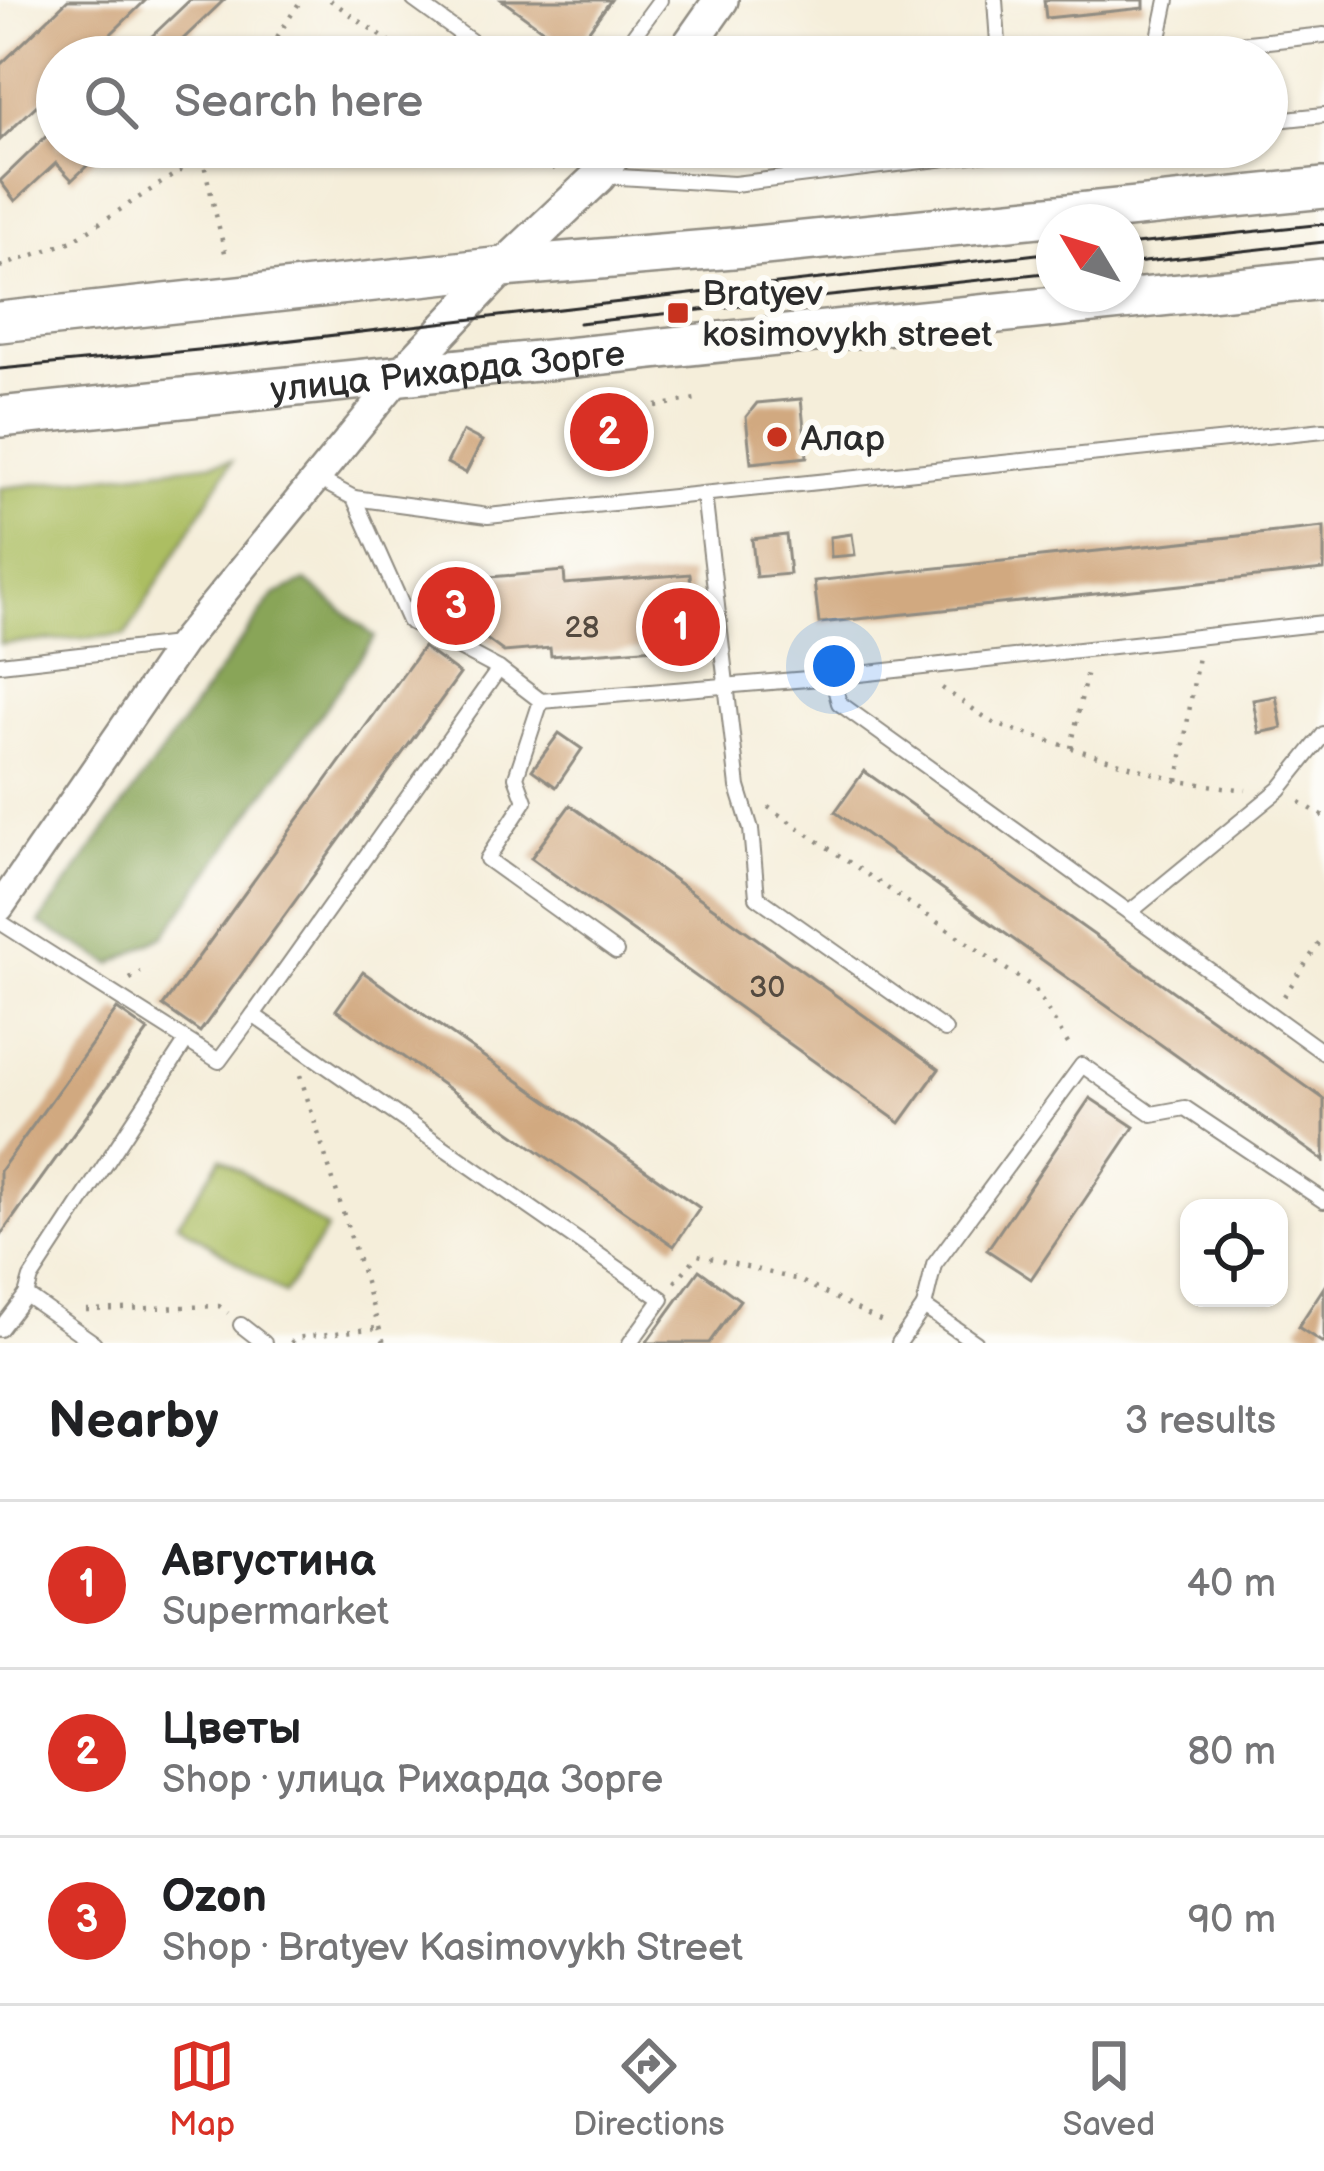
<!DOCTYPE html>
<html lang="en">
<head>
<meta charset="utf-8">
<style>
	:root { --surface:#fff; --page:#f2f2f2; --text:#202124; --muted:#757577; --line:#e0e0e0; --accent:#d93025 }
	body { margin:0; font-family:"Balsamiq Sans",sans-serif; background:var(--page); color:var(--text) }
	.controls { position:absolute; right:36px; bottom:36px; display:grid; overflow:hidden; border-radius:24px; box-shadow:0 3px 9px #0004 }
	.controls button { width:108px; height:108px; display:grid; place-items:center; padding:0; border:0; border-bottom:3px solid var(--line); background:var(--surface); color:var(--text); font:60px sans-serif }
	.compass { position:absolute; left:1036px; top:204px; width:108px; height:108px; border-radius:50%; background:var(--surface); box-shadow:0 3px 9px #0004; rotate:308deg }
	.you { position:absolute; left:834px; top:666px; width:42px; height:42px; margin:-30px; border:9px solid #fff; border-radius:50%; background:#1a73e8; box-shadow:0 0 0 18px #1a73e833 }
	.badge { display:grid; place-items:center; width:78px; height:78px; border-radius:50%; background:var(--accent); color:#fff; font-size:39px; font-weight:700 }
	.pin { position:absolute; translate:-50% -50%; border:6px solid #fff; box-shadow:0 3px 12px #0006 }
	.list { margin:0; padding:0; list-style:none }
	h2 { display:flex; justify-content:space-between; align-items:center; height:156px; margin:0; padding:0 48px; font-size:51px }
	h2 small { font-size:39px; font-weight:400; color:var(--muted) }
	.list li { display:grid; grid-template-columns:78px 1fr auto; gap:36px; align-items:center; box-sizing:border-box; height:168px; padding:0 48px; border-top:3px solid var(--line) }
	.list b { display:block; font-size:45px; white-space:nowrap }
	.list p { margin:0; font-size:39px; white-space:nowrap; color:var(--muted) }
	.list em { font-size:39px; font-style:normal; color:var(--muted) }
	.icon { flex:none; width:66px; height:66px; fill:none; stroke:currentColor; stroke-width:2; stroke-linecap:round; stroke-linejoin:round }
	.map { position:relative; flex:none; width:1324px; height:1343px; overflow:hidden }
	.search { position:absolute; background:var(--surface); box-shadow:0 3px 9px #0004; left:36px; right:36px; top:36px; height:132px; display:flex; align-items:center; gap:30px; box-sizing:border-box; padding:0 42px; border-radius:66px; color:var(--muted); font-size:45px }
	.sheet { height:660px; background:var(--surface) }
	nav { display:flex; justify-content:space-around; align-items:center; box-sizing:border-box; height:168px; border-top:3px solid var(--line); background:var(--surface); font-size:33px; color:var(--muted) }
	nav a { display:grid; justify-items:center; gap:6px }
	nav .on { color:var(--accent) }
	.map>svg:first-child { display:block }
	.green { fill:#acbe62; stroke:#6c7446; stroke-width:3 }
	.forest { fill:#89a558; stroke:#5a6842; stroke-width:3 }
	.building { fill:#d1a980 }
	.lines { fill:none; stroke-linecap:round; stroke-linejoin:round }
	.service-casing { stroke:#908c82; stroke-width:18 }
	.minor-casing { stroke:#908c82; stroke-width:32 }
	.tertiary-casing { stroke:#908c82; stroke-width:38 }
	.secondary-casing { stroke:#908c82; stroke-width:44 }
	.path { stroke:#908c82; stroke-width:4.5; stroke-dasharray:3 9; stroke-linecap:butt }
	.service { stroke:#fff; stroke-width:14 }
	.minor { stroke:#fff; stroke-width:27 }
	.tertiary { stroke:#fff; stroke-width:33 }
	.secondary { stroke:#fff; stroke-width:39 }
	.tram { stroke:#2b2b2b; stroke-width:3 }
	.poi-dot { fill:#c8321e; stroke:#fdfcf7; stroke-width:4.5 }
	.labels { text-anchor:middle; stroke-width:12; stroke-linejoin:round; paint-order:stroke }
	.number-label { font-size:30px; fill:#544a40 }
	.poi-label { font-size:36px; fill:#2b2b2b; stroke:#fdfcf7; text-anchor:start }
	.street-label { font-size:36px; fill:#2b2b2b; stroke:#fdfcf7 }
</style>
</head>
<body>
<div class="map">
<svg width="1324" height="1343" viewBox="0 0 1324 1343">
	<rect width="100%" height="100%" fill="#fdfcf7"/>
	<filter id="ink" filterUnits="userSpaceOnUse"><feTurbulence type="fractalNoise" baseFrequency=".00833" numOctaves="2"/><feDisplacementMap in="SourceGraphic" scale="24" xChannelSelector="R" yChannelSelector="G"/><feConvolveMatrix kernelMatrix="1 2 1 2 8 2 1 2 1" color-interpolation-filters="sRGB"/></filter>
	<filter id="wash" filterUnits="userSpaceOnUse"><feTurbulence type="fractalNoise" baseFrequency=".004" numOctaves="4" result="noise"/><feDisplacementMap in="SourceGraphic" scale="48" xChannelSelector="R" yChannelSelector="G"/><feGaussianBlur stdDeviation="2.7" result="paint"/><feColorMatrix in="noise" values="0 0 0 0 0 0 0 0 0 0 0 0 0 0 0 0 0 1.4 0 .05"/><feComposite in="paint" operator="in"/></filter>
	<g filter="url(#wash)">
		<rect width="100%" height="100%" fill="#f5eeda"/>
		<!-- green -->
		<g class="green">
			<path d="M 232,461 L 126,635 L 0,644 L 0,488 Z"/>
			<path d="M 221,1158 L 327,1229 L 284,1294 L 178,1223 Z"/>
		</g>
		<!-- forest -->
		<path class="forest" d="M 306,581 L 375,637 L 165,935 L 112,964 L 39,923 L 274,595 Z"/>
		<g id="blocks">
			<!-- building -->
			<g class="building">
				<path d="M 68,0 L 146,0 L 87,57 L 57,57 L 57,86 L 0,140 L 0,65 Z"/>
				<path d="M 190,0 L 224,0 L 181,41 L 197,57 L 130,57 Z"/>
				<path d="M 502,0 L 611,0 L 573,52 Z"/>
				<path d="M 1044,0 L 1144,0 L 1144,8 L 1046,18 Z"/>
				<path d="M 57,126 L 57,147 L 107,147 L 72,180 L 56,163 L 15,201 L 0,181 Z"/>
				<path d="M 801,399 L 807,457 L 751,463 L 746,417 L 757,403 Z"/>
				<path d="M 463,431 L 482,441 L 466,473 L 447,463 Z"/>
				<path d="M 1324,527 L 1324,570 L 819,623 L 814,581 Z"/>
				<path d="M 852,534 L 855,555 L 831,557 L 830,537 Z"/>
				<path d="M 786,535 L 790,574 L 756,577 L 752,539 Z"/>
				<path d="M 564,571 L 565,584 L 690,574 L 695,645 L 551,656 L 550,648 L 504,652 L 444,608 L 466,579 Z"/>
				<path d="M 423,647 L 460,674 L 200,1032 L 163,1006 Z"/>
				<path d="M 1276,696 L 1282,728 L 1259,733 L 1253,700 Z"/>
				<path d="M 559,733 L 582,749 L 556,787 L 532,770 Z"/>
				<path d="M 864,771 L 1324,1099 L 1324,1161 L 835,812 Z"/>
				<path d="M 570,805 L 939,1069 L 900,1123 L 531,858 Z"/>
				<path d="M 363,972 L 700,1208 L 674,1246 L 336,1010 Z"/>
				<path d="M 117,1009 L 148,1031 L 0,1236 L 0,1171 Z"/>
				<path d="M 1090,1098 L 1134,1127 L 1031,1279 L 987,1250 Z"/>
				<path d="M 699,1270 L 740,1300 L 709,1343 L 646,1343 Z"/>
				<path d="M 1324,1287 L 1324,1343 L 1323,1343 L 1298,1327 Z"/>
			</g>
		</g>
	</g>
	<g filter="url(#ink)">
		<use href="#blocks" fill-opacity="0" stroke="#908c82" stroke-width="3"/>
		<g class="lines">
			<!-- service casing -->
			<g class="service-casing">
				<g id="service">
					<path d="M 414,0 L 493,57"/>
					<path d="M 995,0 L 999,57"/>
					<path d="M 1154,53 L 1324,35"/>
					<path d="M 618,57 L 660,0"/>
					<path d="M 1155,57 L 1167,0"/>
					<path d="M 1267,121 L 1324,115"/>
					<path d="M 604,176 L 734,184 L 1037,147"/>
					<path d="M 316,478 L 354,498 L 488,516 L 1324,430"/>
					<path d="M 704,494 L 738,787 L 751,829 L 757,897 L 945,1030"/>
					<path d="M 354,498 L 409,621 L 499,669 L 541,701 L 832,677 L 1324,623"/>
					<path d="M 0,664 L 177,644"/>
					<path d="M 832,677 L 839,703 L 1324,1053"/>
					<path d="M 541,701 L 516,777 L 525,801 L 487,859 L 616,952"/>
					<path d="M 1130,912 L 1280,789 L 1324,734"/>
					<path d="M 0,922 L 219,1061 L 253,1015 L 662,1299 L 630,1343"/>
					<path d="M 253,1015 L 499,669"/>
					<path d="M 26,1295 L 31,1278 L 185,1043"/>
					<path d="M 241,1325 L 264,1343"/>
					<path d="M 0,1329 L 26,1295 L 94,1343"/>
					<path d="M 899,1343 L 924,1307"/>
					<path d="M 976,1343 L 924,1307 L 934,1265 L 1082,1065 L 1152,1114 L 1185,1108 L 1324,1201"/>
				</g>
			</g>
			<!-- minor casing -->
			<g class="minor-casing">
				<path id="minor" d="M 0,907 L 182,643 L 400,376"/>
			</g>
			<!-- tertiary casing -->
			<g class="tertiary-casing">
				<g id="tertiary">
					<path d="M 681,57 L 721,0"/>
					<path d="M 400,376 L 503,267 L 599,176 L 619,147"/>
				</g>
			</g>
			<!-- secondary casing -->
			<g class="secondary-casing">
				<g id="secondary">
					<path d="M 0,322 L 503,267 L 745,247 L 1324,188"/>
					<path id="s1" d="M 0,417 L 1324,279"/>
				</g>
			</g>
			<!-- path -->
			<g class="path">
				<path d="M 330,0 L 411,57"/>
				<path d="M 264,57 L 301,0"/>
				<path d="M 523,147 L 558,171"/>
				<path d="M 202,156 L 227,261"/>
				<path d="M 0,267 L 72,241 L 189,165 L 207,147"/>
				<path d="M 656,406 L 696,399"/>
				<path d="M 942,688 L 995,724 L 1178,781 L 1246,790"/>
				<path d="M 1071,748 L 1087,671"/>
				<path d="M 1178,781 L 1198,656"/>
				<path d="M 1300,802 L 1324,817"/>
				<path d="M 768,807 L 1034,988 L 1070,1047"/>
				<path d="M 130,979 L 141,972"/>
				<path d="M 1284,996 L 1324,936"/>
				<path d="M 300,1075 L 384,1343"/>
				<path d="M 675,1282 L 698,1255 L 799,1280 L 884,1323"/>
				<path d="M 86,1310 L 219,1306 L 228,1313"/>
				<path d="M 291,1343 L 295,1338 L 377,1328"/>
			</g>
			<!-- service -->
			<use href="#service" class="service"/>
			<!-- minor -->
			<use href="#minor" class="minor"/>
			<!-- tertiary -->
			<use href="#tertiary" class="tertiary"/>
			<!-- secondary -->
			<use href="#secondary" class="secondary"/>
			<!-- tram -->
			<g class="tram">
				<path d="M 1126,245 L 1324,224"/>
				<path d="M 1126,264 L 1324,242"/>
				<path d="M 579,323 L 1054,272"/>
				<path d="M 0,369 L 240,346 L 1054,252"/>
			</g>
		</g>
	</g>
	<!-- markers -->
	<g class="poi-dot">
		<rect x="666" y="301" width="24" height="24" rx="6"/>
		<circle cx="777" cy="437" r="12"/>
	</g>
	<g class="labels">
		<!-- number labels -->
		<g class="number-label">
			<text x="582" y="637">28</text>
			<text x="767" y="997">30</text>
		</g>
		<!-- poi labels -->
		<g class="poi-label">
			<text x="702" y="305">Bratyev<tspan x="702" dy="41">kosimovykh street</tspan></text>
			<text x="801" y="450">Алар</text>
		</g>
		<!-- street labels -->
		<g class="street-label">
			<text dy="13" stroke="none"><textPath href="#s1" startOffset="450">улица Рихарда Зорге</textPath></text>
		</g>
	</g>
</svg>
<div class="controls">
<button><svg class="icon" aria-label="locate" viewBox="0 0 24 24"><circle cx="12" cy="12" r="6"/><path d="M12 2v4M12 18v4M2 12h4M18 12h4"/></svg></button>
</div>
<svg class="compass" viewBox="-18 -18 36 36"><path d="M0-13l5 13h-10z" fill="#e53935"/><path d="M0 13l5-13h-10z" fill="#757577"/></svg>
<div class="you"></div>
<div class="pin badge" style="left:681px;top:627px">1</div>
<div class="pin badge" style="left:609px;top:432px">2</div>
<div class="pin badge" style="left:456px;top:606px">3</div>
<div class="search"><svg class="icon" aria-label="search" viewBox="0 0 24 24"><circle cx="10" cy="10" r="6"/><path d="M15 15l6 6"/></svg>Search here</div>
</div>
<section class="sheet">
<h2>Nearby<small>3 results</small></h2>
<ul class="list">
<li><span class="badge">1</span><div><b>Августина</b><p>Supermarket</p></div><em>40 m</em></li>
<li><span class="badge">2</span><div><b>Цветы</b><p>Shop · улица Рихарда Зорге</p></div><em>80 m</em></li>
<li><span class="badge">3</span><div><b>Ozon</b><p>Shop · Bratyev Kasimovykh Street</p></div><em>90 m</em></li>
</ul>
</section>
<nav>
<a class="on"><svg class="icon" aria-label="map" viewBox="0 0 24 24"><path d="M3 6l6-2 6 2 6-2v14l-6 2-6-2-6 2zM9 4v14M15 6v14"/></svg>Map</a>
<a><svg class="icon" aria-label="directions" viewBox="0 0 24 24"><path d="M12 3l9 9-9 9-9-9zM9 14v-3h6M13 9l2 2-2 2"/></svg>Directions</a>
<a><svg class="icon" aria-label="saved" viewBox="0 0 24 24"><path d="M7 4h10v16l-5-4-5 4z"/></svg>Saved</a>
</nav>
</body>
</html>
